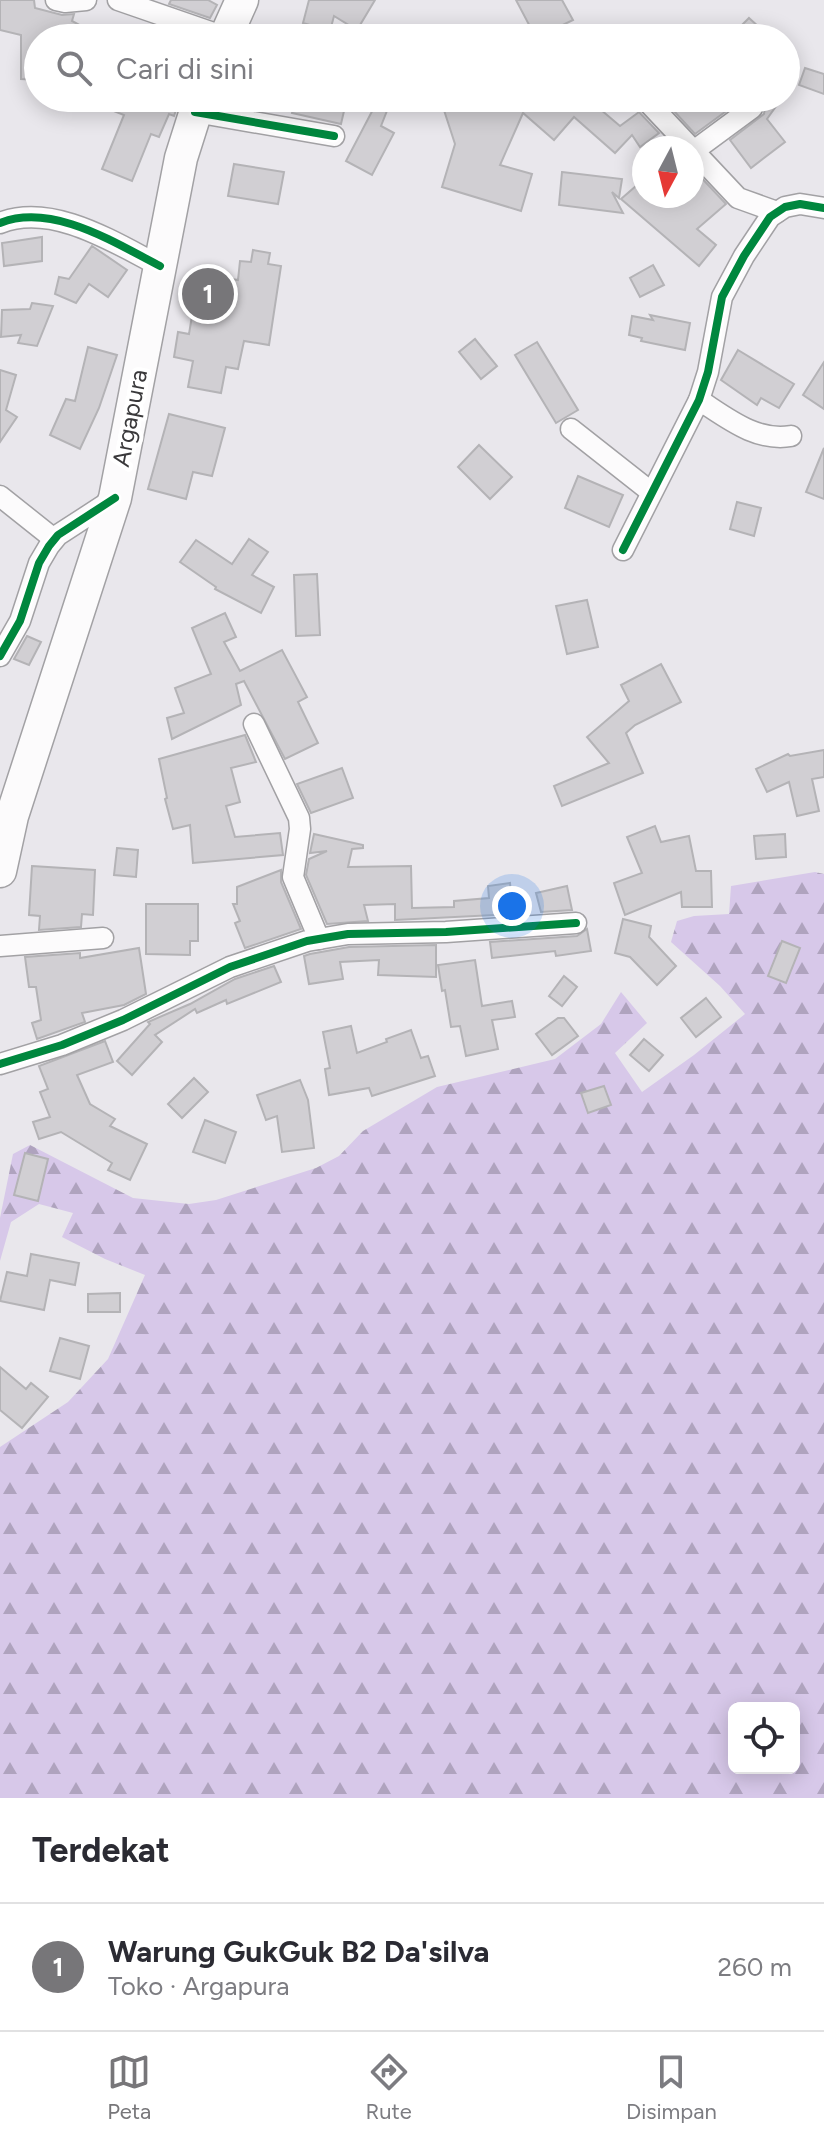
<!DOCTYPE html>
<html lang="id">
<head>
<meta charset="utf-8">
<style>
	:root { --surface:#fff; --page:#f7f7f7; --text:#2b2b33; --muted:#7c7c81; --line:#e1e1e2; --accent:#777679 }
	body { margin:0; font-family:Figtree,sans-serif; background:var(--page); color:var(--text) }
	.controls { position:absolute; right:24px; bottom:24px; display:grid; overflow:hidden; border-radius:12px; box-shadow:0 4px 20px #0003 }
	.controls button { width:72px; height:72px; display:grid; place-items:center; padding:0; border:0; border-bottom:2px solid var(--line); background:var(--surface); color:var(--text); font:40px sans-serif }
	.compass { position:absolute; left:632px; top:136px; width:72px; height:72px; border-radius:50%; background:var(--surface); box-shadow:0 4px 20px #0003; rotate:187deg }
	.you { position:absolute; left:512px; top:906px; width:28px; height:28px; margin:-20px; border:6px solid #fff; border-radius:50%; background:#1a73e8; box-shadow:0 0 0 12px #1a73e833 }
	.badge { display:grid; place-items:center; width:52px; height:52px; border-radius:50%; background:var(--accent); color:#fff; font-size:26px; font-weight:700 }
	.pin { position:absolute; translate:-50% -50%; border:4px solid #fff; box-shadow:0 2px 8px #0006 }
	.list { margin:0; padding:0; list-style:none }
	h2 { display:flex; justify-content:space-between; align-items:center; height:104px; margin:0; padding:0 32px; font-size:34px }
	h2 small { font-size:26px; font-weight:400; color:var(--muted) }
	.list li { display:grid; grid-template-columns:52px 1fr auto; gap:24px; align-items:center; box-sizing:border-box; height:128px; padding:0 32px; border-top:2px solid var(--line) }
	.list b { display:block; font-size:30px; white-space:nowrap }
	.list p { margin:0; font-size:26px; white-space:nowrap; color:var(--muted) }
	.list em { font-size:26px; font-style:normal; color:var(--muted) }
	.icon { flex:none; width:44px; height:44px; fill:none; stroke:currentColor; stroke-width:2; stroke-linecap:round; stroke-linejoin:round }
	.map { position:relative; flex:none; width:824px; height:1798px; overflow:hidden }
	.search { position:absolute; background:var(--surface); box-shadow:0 4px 20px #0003; left:24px; right:24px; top:24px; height:88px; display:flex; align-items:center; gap:20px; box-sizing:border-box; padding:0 28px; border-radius:44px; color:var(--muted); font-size:30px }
	.sheet { height:232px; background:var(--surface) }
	nav { display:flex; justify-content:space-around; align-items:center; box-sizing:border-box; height:112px; border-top:2px solid var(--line); background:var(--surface); font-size:22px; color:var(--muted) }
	nav a { display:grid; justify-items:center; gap:4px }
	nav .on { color:var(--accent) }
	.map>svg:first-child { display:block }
	.forest { fill:url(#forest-firs); fill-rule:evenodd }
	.building { fill:#d1cfd3; stroke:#b4b3b6; stroke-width:2 }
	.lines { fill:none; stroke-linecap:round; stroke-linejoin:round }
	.minor-casing { stroke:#a2a1a4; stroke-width:23 }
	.trunk-casing { stroke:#a2a1a4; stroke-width:35 }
	.minor { stroke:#fcfbfc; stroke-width:20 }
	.trunk { stroke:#fcfbfc; stroke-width:32 }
	.cycleway-casing { stroke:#fff; stroke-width:13 }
	.cycleway { stroke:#00873e; stroke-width:8 }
	.labels { text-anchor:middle; stroke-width:8; stroke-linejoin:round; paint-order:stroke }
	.street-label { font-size:24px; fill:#3a393b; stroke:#fff }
</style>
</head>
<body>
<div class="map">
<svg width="824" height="1798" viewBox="0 0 824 1798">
	<defs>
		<pattern id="forest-firs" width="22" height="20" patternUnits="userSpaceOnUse" patternTransform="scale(2)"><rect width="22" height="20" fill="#d7c8e9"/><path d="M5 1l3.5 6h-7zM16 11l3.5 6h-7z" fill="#afa3be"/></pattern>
	</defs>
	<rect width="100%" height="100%" fill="#e9e7ec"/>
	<!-- forest -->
	<path class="forest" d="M 815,872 L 824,874 L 824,1798 L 0,1798 L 0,1447 L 68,1402 L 108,1359 L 145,1275 L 105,1259 L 62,1237 L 73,1213 L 39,1204 L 11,1222 L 0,1261 L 0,1218 L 13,1154 L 30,1145 L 133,1198 L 189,1204 L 216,1200 L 316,1168 L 339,1156 L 363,1131 L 437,1087 L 555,1059 L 601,1024 L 621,992 L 647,1023 L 615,1053 L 642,1092 L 694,1055 L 745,1014 L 720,986 L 671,942 L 677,921 L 694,916 L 729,914 L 731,886 ZM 734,1708 L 794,1708 L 794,1768 L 734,1768 Z"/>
	<!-- building -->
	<g class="building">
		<path d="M 0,0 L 34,0 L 35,8 L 62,15 L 74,14 L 72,21 L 103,38 L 38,38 L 38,80 L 21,79 L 21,35 L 0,30 Z"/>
		<path d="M 171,0 L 208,0 L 217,5 L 210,18 L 169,4 Z"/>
		<path d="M 309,0 L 375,0 L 357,30 L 334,16 L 330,31 L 303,23 Z"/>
		<path d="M 516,0 L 562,0 L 573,20 L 536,38 Z"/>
		<path d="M 749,18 L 771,38 L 744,38 L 736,31 Z"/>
		<path d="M 160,28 L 188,38 L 156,38 Z"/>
		<path d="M 805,68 L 824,74 L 824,94 L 799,85 Z"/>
		<path d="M 116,98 L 180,98 L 174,116 L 169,114 L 159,137 L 151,134 L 132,181 L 102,169 L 124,115 L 111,110 Z"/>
		<path d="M 296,98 L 347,98 L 341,124 L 292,113 Z"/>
		<path d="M 379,98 L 392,98 L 381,126 L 394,133 L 372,175 L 346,161 Z"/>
		<path d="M 452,98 L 587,98 L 620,126 L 639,112 L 659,133 L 640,147 L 632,135 L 615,153 L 574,117 L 554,140 L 523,113 L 500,165 L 532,174 L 521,211 L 442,187 L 455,144 L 441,101 Z"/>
		<path d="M 662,98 L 744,98 L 695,134 Z"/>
		<path d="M 760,98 L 782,98 L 767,119 L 785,142 L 751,168 L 730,140 L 764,114 L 765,106 Z"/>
		<path d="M 234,164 L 284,172 L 278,204 L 228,196 Z"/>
		<path d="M 695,171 L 726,204 L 697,229 L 716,245 L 699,266 L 621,199 L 644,179 L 644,196 L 692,196 L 692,173 Z"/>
		<path d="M 562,172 L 622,179 L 619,198 L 612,192 L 623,213 L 559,205 Z"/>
		<path d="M 42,237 L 42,261 L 4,266 L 2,243 Z"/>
		<path d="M 92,246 L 127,270 L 108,297 L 89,284 L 76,303 L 55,294 L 59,277 L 69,279 Z"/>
		<path d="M 253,250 L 270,253 L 268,264 L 281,266 L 269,345 L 244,341 L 238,369 L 226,367 L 221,393 L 188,387 L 193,361 L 174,357 L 178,332 L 189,334 L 199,274 L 238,280 L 240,261 L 251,262 Z"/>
		<path d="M 653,265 L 664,285 L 640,297 L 630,278 Z"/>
		<path d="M 32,303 L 53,306 L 37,346 L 18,343 L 21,335 L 1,337 L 2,310 L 30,309 Z"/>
		<path d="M 650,315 L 690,323 L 685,350 L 641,341 L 642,338 L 629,335 L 632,316 L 653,320 Z"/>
		<path d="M 475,339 L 497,366 L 481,379 L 459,352 Z"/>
		<path d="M 537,342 L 578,410 L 556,423 L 515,355 Z"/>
		<path d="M 88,347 L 117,355 L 99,408 L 80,449 L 50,435 L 66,399 L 75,401 Z"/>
		<path d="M 738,350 L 794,384 L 779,408 L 761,398 L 757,405 L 721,380 Z"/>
		<path d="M 824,362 L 824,409 L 803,395 Z"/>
		<path d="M 0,370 L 16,375 L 6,410 L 17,417 L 0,442 Z"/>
		<path d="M 169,414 L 225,428 L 212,476 L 193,472 L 186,499 L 148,489 Z"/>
		<path d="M 479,445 L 512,477 L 490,499 L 458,467 Z"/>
		<path d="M 824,448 L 824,499 L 806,492 Z"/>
		<path d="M 578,476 L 623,495 L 609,527 L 565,508 Z"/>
		<path d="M 737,502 L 761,508 L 754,536 L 730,529 Z"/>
		<path d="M 249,539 L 268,552 L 252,575 L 274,587 L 261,613 L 215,589 L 216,587 L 180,562 L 196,540 L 232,564 Z"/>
		<path d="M 317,574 L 320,635 L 296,636 L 294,575 Z"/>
		<path d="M 587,600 L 598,647 L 567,654 L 556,606 Z"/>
		<path d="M 225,613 L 236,637 L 224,642 L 240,671 L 282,650 L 307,697 L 298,702 L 318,743 L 285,759 L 244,681 L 236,684 L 241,705 L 172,739 L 167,718 L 184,713 L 175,688 L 211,674 L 192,628 Z"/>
		<path d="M 27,636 L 41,642 L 29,665 L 14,659 Z"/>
		<path d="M 661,664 L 681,702 L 635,725 L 626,733 L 643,773 L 562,806 L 554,786 L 609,763 L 587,737 L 629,701 L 621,685 Z"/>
		<path d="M 245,735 L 256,762 L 231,768 L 240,802 L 226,806 L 235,837 L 280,833 L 283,855 L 193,863 L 190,825 L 173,829 L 165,799 L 167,798 L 159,759 Z"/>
		<path d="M 824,750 L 824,777 L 812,779 L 819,811 L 797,816 L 789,782 L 767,792 L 756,769 L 788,754 L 790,756 Z"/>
		<path d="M 342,768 L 353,798 L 311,813 L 297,784 Z"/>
		<path d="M 655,826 L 661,842 L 689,836 L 696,871 L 711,871 L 712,907 L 682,907 L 681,892 L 625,915 L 614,883 L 642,873 L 627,837 Z"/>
		<path d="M 314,834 L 363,845 L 363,848 L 352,849 L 348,867 L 411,866 L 412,908 L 454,907 L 454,901 L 489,898 L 488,886 L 510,883 L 513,914 L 395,920 L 395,904 L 364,905 L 368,921 L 327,924 L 306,875 L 309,859 L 327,851 L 310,853 Z"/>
		<path d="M 785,834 L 786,857 L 756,859 L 754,836 Z"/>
		<path d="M 117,848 L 138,850 L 136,877 L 114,875 Z"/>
		<path d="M 32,866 L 95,870 L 93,915 L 82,914 L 81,927 L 39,930 L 40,916 L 29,915 Z"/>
		<path d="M 281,870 L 281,882 L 301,929 L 245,948 L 235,923 L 240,921 L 233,904 L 237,904 L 237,887 Z"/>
		<path d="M 567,886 L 572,910 L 541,912 L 536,893 Z"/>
		<path d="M 146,904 L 198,904 L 198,941 L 190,941 L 190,955 L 146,954 Z"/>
		<path d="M 623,919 L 651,926 L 649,937 L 676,966 L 657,985 L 630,957 L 615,953 Z"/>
		<path d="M 587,929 L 591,951 L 556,956 L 555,951 L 492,958 L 490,942 L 577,936 Z"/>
		<path d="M 782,941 L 800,948 L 786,983 L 768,976 Z"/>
		<path d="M 436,945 L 436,977 L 378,975 L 379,960 L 340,962 L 343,979 L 309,984 L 304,956 L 310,954 L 349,947 Z"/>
		<path d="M 139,948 L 146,994 L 124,1005 L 82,1013 L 85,1022 L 37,1039 L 32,1023 L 41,1020 L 36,987 L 29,987 L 25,957 L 80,953 L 80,958 Z"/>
		<path d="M 475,960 L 482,1006 L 512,1001 L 515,1017 L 492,1020 L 498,1049 L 466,1056 L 460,1026 L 451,1027 L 445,990 L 442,991 L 438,965 Z"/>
		<path d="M 274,966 L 281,982 L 227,1004 L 226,1000 L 197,1013 L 195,1009 L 155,1035 L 162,1042 L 132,1075 L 117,1061 L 150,1024 L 148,1022 L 190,1004 L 235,979 Z"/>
		<path d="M 564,976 L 577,987 L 562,1006 L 549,996 Z"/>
		<path d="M 706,998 L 721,1017 L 696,1037 L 681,1018 Z"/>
		<path d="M 558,1018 L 564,1018 L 578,1036 L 552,1055 L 536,1034 Z"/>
		<path d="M 351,1026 L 357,1053 L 387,1042 L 386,1039 L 411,1030 L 421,1058 L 428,1056 L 435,1076 L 372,1096 L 369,1088 L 329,1095 L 325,1069 L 330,1068 L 323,1032 Z"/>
		<path d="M 644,1039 L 663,1055 L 649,1071 L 630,1055 Z"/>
		<path d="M 105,1041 L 113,1062 L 77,1075 L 90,1104 L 115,1119 L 110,1126 L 147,1144 L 130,1180 L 108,1170 L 112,1163 L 61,1132 L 39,1139 L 33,1122 L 50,1117 L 40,1092 L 48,1089 L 39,1066 Z"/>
		<path d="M 194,1078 L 208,1092 L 182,1118 L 168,1104 Z"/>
		<path d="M 300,1080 L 308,1100 L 314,1148 L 282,1152 L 277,1116 L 266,1120 L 257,1095 Z"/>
		<path d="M 604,1086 L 611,1105 L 588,1113 L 581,1093 Z"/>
		<path d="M 205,1120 L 236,1132 L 225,1163 L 193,1152 Z"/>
		<path d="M 25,1153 L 48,1159 L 38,1201 L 14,1195 Z"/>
		<path d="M 31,1254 L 79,1263 L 75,1285 L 50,1280 L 44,1310 L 0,1301 L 7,1272 L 27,1276 Z"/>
		<path d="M 120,1293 L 120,1312 L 88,1312 L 88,1294 Z"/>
		<path d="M 60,1338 L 89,1346 L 80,1379 L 50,1371 Z"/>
		<path d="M 0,1367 L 26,1389 L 31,1383 L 48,1397 L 22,1428 L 0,1410 Z"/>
	</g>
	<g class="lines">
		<!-- minor casing -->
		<g class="minor-casing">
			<g id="minor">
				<path d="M 56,0 L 65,2 L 86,0"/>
				<path d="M 118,0 L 225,37"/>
				<path d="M 644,98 L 738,198 L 777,212"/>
				<path d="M 195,112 L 334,136"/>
				<path d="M 695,150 L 752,108"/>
				<path d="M 0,223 C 52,202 115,243 160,266"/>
				<path d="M 699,400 C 727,418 756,442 791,436"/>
				<path d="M 571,429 L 651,492"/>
				<path d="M 0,496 L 54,539"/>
				<path d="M 623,550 L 699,400 L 708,372 L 722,297 L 744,256 L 770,217 L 785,207 L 800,204 L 824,208"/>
				<path d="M 0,656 L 20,621 L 39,563 L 49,546 L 58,535 L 115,498"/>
				<path d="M 254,724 L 299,818 L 300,829 L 293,877 L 319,939"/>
				<path d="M 0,946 L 103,938"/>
				<path d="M 0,1064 L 62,1045 L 123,1020 L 230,967 L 307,941 L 348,934 L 446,932 L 576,923"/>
			</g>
		</g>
		<!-- trunk casing -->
		<g class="trunk-casing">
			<g id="trunk">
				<path d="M 225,38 L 242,0"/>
				<path d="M 0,871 L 12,816 L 115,498 L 181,158 L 200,98"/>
			</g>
		</g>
		<!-- minor -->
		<use href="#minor" class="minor"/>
		<!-- trunk -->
		<use href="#trunk" class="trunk"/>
		<!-- cycleway casing -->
		<g class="cycleway-casing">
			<g id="cycleway">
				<path d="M 195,112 L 334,136"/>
				<path d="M 0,223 C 52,202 115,243 160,266"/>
				<path d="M 623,550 L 699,400 L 708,372 L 722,297 L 744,256 L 770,217 L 785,207 L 800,204 L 824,208"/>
				<path d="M 0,656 L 20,621 L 39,563 L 49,546 L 58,535 L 115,498"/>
				<path d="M 0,1064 L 62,1045 L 123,1020 L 230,967 L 307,941 L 348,934 L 446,932 L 576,923"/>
			</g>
		</g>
		<!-- cycleway -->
		<use href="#cycleway" class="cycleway"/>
	</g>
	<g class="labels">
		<!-- street labels -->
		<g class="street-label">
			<text transform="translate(130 418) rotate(-79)" y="8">Argapura</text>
		</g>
	</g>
</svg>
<div class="controls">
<button><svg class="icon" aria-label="locate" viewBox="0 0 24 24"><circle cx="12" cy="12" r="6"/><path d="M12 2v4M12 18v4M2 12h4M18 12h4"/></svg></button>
</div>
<svg class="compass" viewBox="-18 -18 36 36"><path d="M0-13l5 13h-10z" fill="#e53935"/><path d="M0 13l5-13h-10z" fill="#7c7c81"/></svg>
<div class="you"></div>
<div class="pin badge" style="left:208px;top:294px">1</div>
<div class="search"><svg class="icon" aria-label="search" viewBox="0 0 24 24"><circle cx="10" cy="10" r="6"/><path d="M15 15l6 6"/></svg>Cari di sini</div>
</div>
<section class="sheet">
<h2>Terdekat<small></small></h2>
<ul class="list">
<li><span class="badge">1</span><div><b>Warung GukGuk B2 Da'silva</b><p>Toko · Argapura</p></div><em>260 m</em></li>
</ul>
</section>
<nav>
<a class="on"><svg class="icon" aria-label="map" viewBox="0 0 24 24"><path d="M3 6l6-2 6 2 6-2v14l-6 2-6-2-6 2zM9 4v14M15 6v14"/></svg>Peta</a>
<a><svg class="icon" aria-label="directions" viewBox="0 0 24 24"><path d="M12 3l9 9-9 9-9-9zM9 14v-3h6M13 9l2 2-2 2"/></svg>Rute</a>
<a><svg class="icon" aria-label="saved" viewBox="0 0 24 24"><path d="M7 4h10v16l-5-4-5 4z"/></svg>Disimpan</a>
</nav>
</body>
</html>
